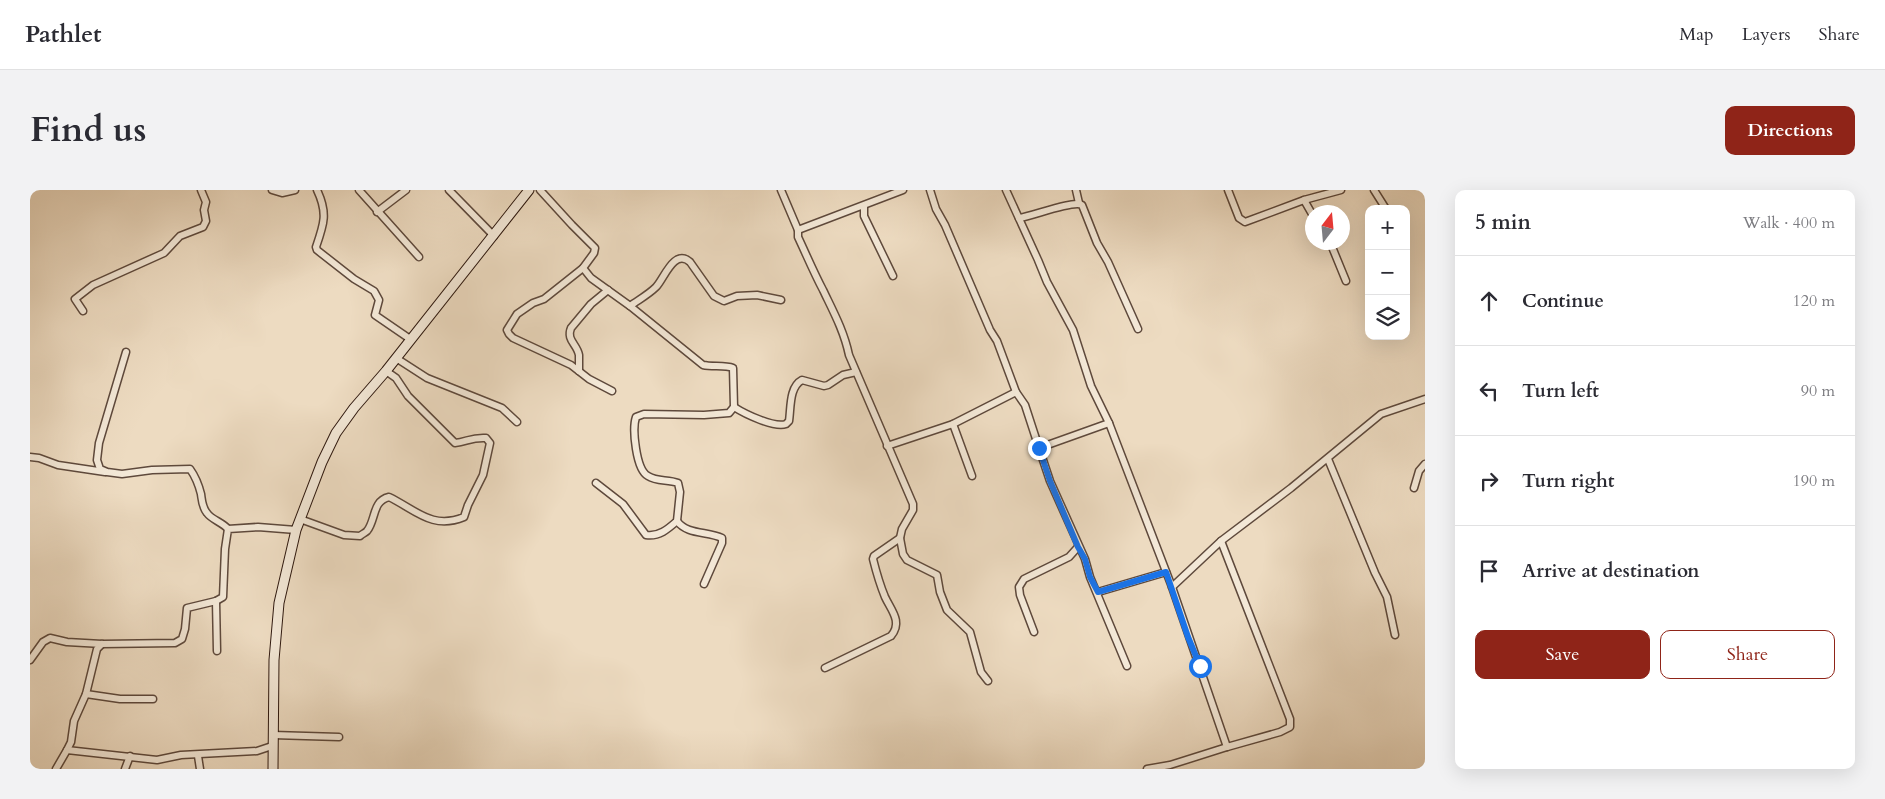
<!DOCTYPE html>
<html lang="en">
<head>
<meta charset="utf-8">
<style>
	:root { --surface:#fff; --page:#f2f2f3; --text:#2b2b33; --muted:#7c7c81; --line:#e1e1e2; --accent:#8f2418 }
	body { margin:0; font-family:Cardo,serif; background:var(--page); color:var(--text) }
	.controls { position:absolute; right:15px; top:15px; display:grid; overflow:hidden; border-radius:10px; box-shadow:0 5px 20px #0002 }
	.controls button { width:45px; height:45px; display:grid; place-items:center; padding:0; border:0; border-bottom:1px solid var(--line); background:var(--surface); color:var(--text); font:25px sans-serif }
	.compass { position:absolute; left:1275px; top:15px; width:45px; height:45px; border-radius:50%; background:var(--surface); box-shadow:0 5px 20px #0002; rotate:16deg }
	.stop { position:absolute; width:15px; height:15px; margin:-11px; border:4px solid #1a73e8; border-radius:50%; background:#fff }
	.stop.end { background:#1a73e8; border-color:#fff; box-shadow:0 1px 5px #0008 }
	.list { margin:0; padding:0; list-style:none }
	h2 { display:flex; justify-content:space-between; align-items:center; height:65px; margin:0; padding:0 20px; font-size:21px }
	h2 small { font-size:16px; font-weight:400; color:var(--muted) }
	.list li { display:grid; grid-template-columns:32px 1fr auto; gap:15px; align-items:center; box-sizing:border-box; height:90px; padding:0 20px; border-top:1px solid var(--line) }
	.list b { display:block; font-size:19px; white-space:nowrap }
	.list em { font-size:16px; font-style:normal; color:var(--muted) }
	.actions { display:flex; gap:10px; padding:15px 20px }
	.actions a { flex:1; padding:11px 0; border:1px solid var(--accent); border-radius:10px; text-align:center; font-size:18px; color:var(--accent) }
	.actions .main { background:var(--accent); color:#fff }
	.icon { flex:none; width:28px; height:28px; fill:none; stroke:currentColor; stroke-width:2; stroke-linecap:round; stroke-linejoin:round }
	.map { position:relative; flex:none; width:1395px; height:579px; overflow:hidden; border-radius:10px }
	header { display:flex; align-items:center; gap:30px; box-sizing:border-box; height:70px; padding:0 25px; background:var(--surface); border-bottom:1px solid var(--line) }
	header strong { font-size:24px }
	nav { display:flex; gap:28px; margin-inline-start:auto; font-size:18px }
	.intro { display:flex; align-items:center; justify-content:space-between; box-sizing:border-box; height:120px; padding:0 30px }
	h1 { margin:0; font-size:35px }
	.button { padding:12px 22px; border-radius:10px; background:var(--accent); color:#fff; font-size:18px; font-weight:700 }
	main { display:flex; gap:30px; padding:0 30px }
	aside { flex:1; background:var(--surface); border-radius:10px; box-shadow:0 5px 20px #0002 }
	.map>svg:first-child { display:block }
	.lines { fill:none; stroke-linecap:round; stroke-linejoin:round }
	.street-casing { stroke:#5e493c; stroke-width:9 }
	.secondary-casing { stroke:#2e180f; stroke-width:11 }
	.street { stroke:#f3e8d7; stroke-width:6 }
	.secondary { stroke:#f3e8d7; stroke-width:9 }
	.route { stroke:#1a73e8; stroke-width:6 }
</style>
</head>
<body>
<header>
<strong>Pathlet</strong>
<nav><a>Map</a><a>Layers</a><a>Share</a></nav>
</header>
<div class="intro"><h1>Find us</h1><a class="button">Directions</a></div>
<main>
<div class="map">
<svg width="1395" height="579" viewBox="0 0 1395 579">
	<rect width="100%" height="100%" fill="#eddbc1"/>
	<filter id="stains"><feTurbulence type="fractalNoise" baseFrequency=".004" numOctaves="4"/><feColorMatrix values="0 0 0 0 .2 0 0 0 0 .09 0 0 0 0 .02 0 0 0 .5 -.17"/></filter>
	<radialGradient id="worn" r=".72"><stop offset=".6" stop-color="#630" stop-opacity="0"/><stop offset="1" stop-color="#630" stop-opacity=".3"/></radialGradient>
	<g class="lines">
		<!-- street casing -->
		<g class="street-casing">
			<g id="street">
				<path d="M 242,0 L 252,3 L 265,0"/>
				<path d="M 287,0 C 298,23 294,34 286,57 L 287,60 L 324,89 L 344,101 L 349,110 L 345,125 L 380,149"/>
				<path d="M 329,0 L 389,67"/>
				<path d="M 419,0 L 464,46"/>
				<path d="M 510,0 L 542,35 L 565,58 L 564,63 L 553,78 L 561,88 L 600,116 L 673,175 C 682,177 695,175 703,178 L 704,217 L 699,223 L 674,225 L 614,224 L 606,227 C 602,239 606,280 618,286 C 627,292 638,289 648,293 L 650,302 L 647,331 C 638,339 629,347 616,345 L 593,314 L 566,293"/>
				<path d="M 751,0 L 768,40 L 768,47 C 776,64 784,83 793,100 C 803,121 814,141 819,165 L 883,314 L 883,320 L 872,339 L 870,348 L 873,364 L 877,370 L 907,385 L 910,402 L 917,420 L 940,442 L 951,482 L 958,491"/>
				<path d="M 900,0 L 906,19 L 915,35 L 960,140 L 967,151 L 986,202 L 995,215 L 1009,258"/>
				<path d="M 976,0 L 1008,70 L 1017,92 L 1043,140 L 1061,196 L 1079,233 L 1142,397 L 1197,557 L 1140,575 L 1117,579"/>
				<path d="M 1046,0 L 1049,13"/>
				<path d="M 1198,0 L 1209,28 L 1215,32 L 1274,10 L 1311,0"/>
				<path d="M 1344,0 L 1356,19"/>
				<path d="M 1274,10 L 1282,24"/>
				<path d="M 834,16 L 834,26 L 863,86"/>
				<path d="M 347,22 L 376,0"/>
				<path d="M 989,28 C 1003,26 1043,10 1052,15 L 1067,53 L 1078,72 L 1108,139"/>
				<path d="M 768,40 L 873,0"/>
				<path d="M 1300,52 L 1316,91"/>
				<path d="M 553,78 L 514,109 L 503,113 L 487,124 L 477,140 L 479,144 L 483,148 L 541,175 L 559,189 L 582,201"/>
				<path d="M 600,116 C 608,110 618,105 626,97 C 634,89 644,58 660,72 L 684,106 L 694,111 L 707,106 L 727,105 L 751,110"/>
				<path d="M 53,121 L 45,109 L 63,95 L 134,63 L 150,46 L 173,37 L 176,31 L 174,20 L 176,12 L 171,0"/>
				<path d="M 96,162 L 69,253 L 67,270 L 70,279 L 77,282 L 92,284 L 122,280 L 160,279 C 165,286 169,296 171,304 C 172,311 172,317 177,323 C 182,330 192,332 198,339"/>
				<path d="M 366,168 L 397,188 L 472,218 L 487,232"/>
				<path d="M 549,181 C 549,176 549,170 549,165 C 547,154 536,150 541,138 L 561,114 L 578,100"/>
				<path d="M 704,217 C 715,224 744,238 756,234 L 759,231 C 761,218 759,197 772,190 L 794,196 L 798,195 L 813,185 L 826,182"/>
				<path d="M 1079,233 L 1009,258 L 1020,291 L 1055,369 L 1060,387 L 1097,476"/>
				<path d="M 923,234 L 942,286"/>
				<path d="M 857,256 L 923,234 L 986,202"/>
				<path d="M 0,267 L 9,268 L 28,275 L 75,282"/>
				<path d="M 1298,269 L 1345,383 L 1357,407 L 1365,445"/>
				<path d="M 1384,298 L 1389,281 L 1395,274"/>
				<path d="M 270,329 L 314,345 L 330,346 C 332,344 335,343 337,341 C 346,330 342,311 359,307 C 386,320 402,340 434,327 L 438,315 L 453,285 L 460,253 L 456,248 C 441,247 437,252 425,253 L 378,206 L 366,188 L 356,181"/>
				<path d="M 647,331 C 657,345 678,341 692,348 L 692,353 L 674,394"/>
				<path d="M 1191,351 L 1260,529 L 1260,537 L 1250,542 L 1197,557"/>
				<path d="M 1142,397 L 1191,351 L 1261,298 L 1351,224 L 1395,209"/>
				<path d="M 1068,402 L 1136,382"/>
				<path d="M 186,411 L 187,461"/>
				<path d="M 1004,442 L 990,405 L 989,397 L 994,389 L 1039,367 L 1048,357"/>
				<path d="M 0,470 L 13,452 L 20,448 L 37,452 L 72,454 L 145,453 L 152,449 L 155,439 L 157,418 L 186,411 L 193,407 L 195,359 L 198,339 L 228,337 L 266,340"/>
				<path d="M 795,478 L 861,446 C 873,432 861,420 855,407 C 850,395 846,381 843,369 L 844,366 L 870,348"/>
				<path d="M 56,504 L 90,509 L 123,509"/>
				<path d="M 243,545 L 309,547"/>
				<path d="M 37,560 L 41,552 L 44,531 L 56,504 L 67,459 L 72,454"/>
				<path d="M 168,566 L 170,579"/>
				<path d="M 26,579 L 37,560 L 127,570 L 151,565 L 227,561 L 242,556"/>
				<path d="M 95,579 L 100,566"/>
			</g>
		</g>
		<!-- secondary casing -->
		<g class="secondary-casing">
			<path id="secondary" d="M 243,579 L 244,470 L 249,413 L 266,340 L 292,272 L 306,243 L 324,218 L 356,181 L 499,0"/>
		</g>
		<!-- street -->
		<use href="#street" class="street"/>
		<!-- secondary -->
		<use href="#secondary" class="secondary"/>
	</g>
	<g class="lines">
		<!-- route -->
		<path class="route" d="M 1009,258 L 1020,291 L 1048,357 L 1055,369 L 1060,387 L 1068,402 L 1136,382 L 1158,447 L 1170,476"/>
	</g>
	<rect width="100%" height="100%" filter="url(#stains)"/>
	<rect width="100%" height="100%" fill="url(#worn)"/>
</svg>
<div class="controls">
<button>+</button>
<button>−</button>
<button><svg class="icon" aria-label="layers" viewBox="0 0 24 24"><path d="M12 4l9 5-9 5-9-5zM3 14l9 5 9-5"/></svg></button>
</div>
<svg class="compass" viewBox="-18 -18 36 36"><path d="M0-13l5 13h-10z" fill="#e53935"/><path d="M0 13l5-13h-10z" fill="#7c7c81"/></svg>
<div class="stop" style="left:1170px;top:476px"></div>
<div class="stop end" style="left:1009px;top:258px"></div>
</div>
<aside>
<h2>5 min<small>Walk · 400 m</small></h2>
<ul class="list">
<li><svg class="icon" aria-label="ahead" viewBox="0 0 24 24"><path d="M12 20V5M6 11l6-6 6 6"/></svg><div><b>Continue</b></div><em>120 m</em></li>
<li><svg class="icon" aria-label="left" viewBox="0 0 24 24"><path d="M17 20v-9H6M10 6l-5 5 5 5"/></svg><div><b>Turn left</b></div><em>90 m</em></li>
<li><svg class="icon" aria-label="right" viewBox="0 0 24 24"><path d="M7 20v-9h11M14 6l5 5-5 5"/></svg><div><b>Turn right</b></div><em>190 m</em></li>
<li><svg class="icon" aria-label="arrive" viewBox="0 0 24 24"><path d="M6 21V4h12l-3 4 3 4H6"/></svg><div><b>Arrive at destination</b></div></li>
</ul>
<div class="actions"><a class="main">Save</a><a>Share</a></div>
</aside>
</main>
</body>
</html>
